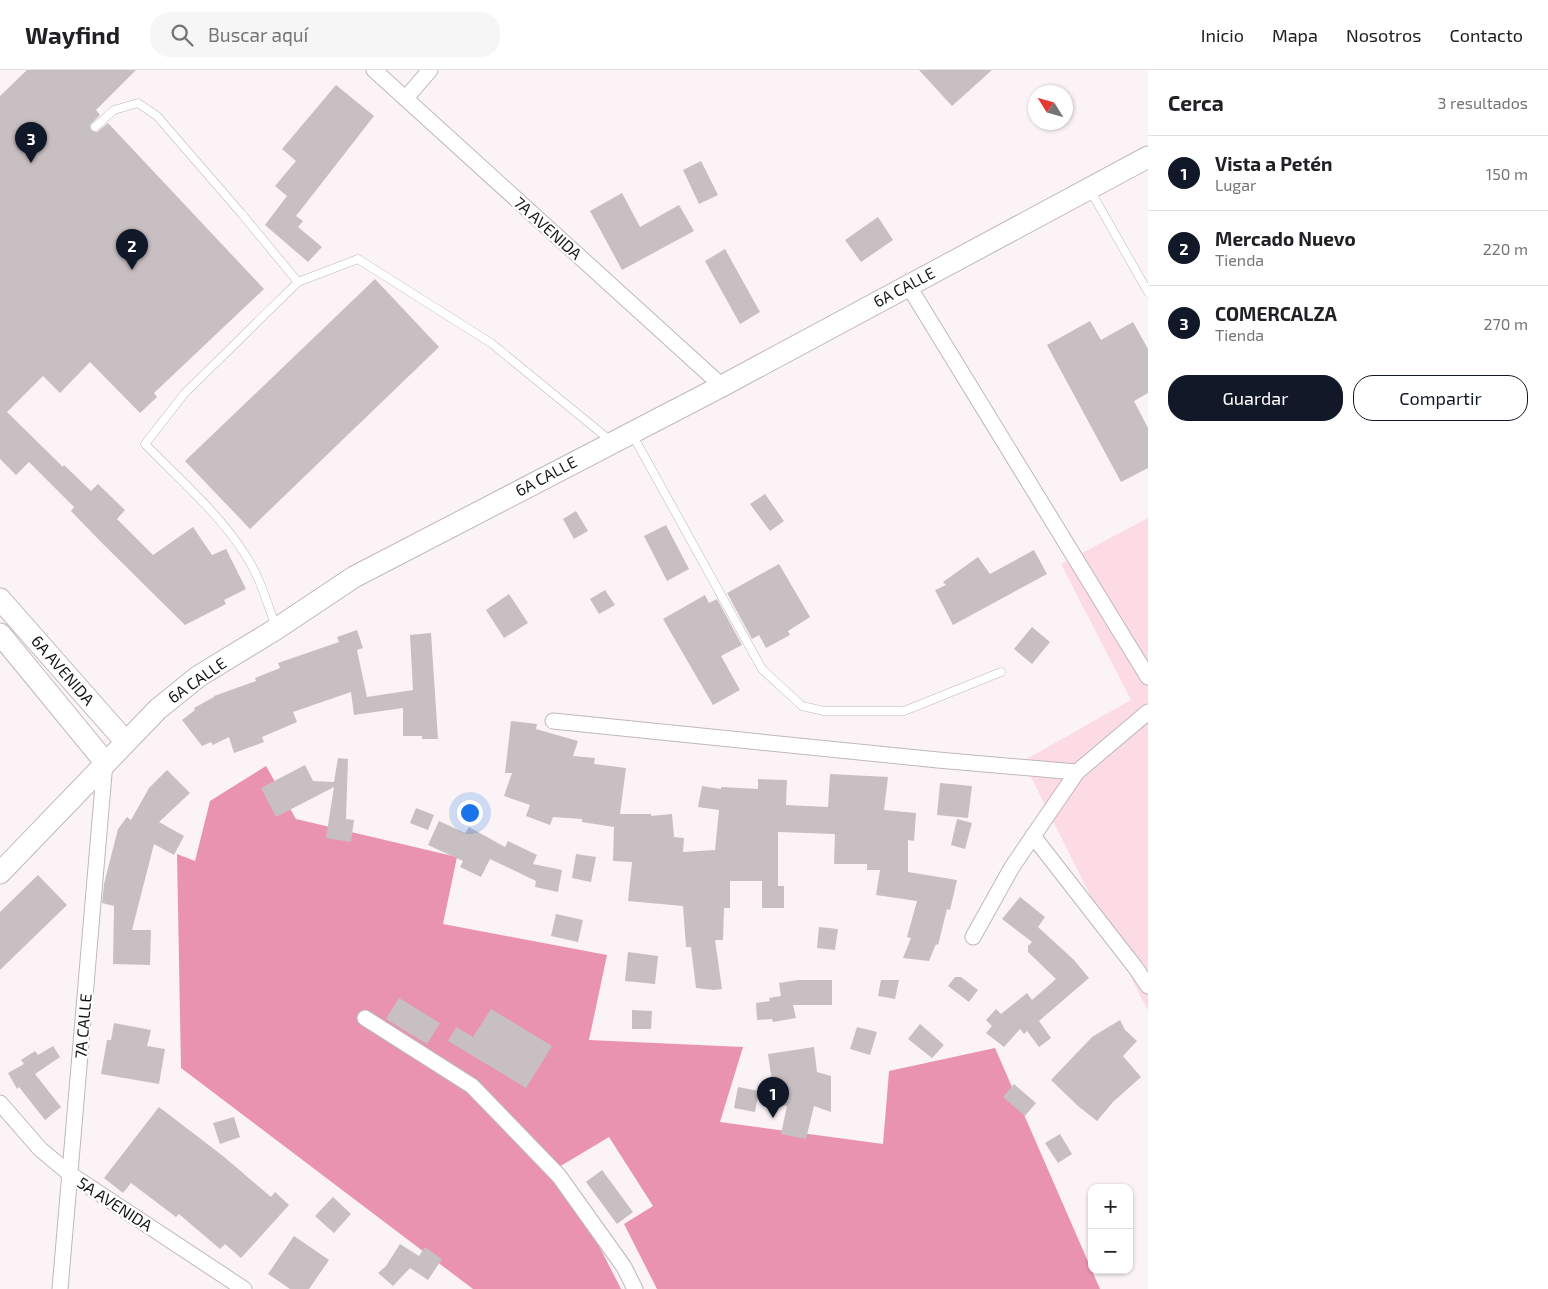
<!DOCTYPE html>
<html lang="es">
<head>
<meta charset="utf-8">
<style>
	:root { --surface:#fff; --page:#f6f6f6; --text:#202124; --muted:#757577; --line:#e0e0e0; --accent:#111827 }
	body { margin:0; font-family:"Exo 2",sans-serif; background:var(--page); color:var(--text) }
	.controls { position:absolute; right:15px; bottom:15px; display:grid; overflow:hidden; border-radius:10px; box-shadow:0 1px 4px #0004 }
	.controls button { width:45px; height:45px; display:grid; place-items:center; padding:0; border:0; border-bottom:1px solid var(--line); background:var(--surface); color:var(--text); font:25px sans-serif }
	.compass { position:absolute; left:1028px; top:15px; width:45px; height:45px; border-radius:50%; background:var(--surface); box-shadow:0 1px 4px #0004; rotate:307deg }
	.you { position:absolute; left:469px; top:742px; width:18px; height:18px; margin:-12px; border:4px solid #fff; border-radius:50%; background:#1a73e8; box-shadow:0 0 0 8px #1a73e833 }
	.badge { display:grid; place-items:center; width:32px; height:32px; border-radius:50%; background:var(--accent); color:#fff; font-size:16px; font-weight:700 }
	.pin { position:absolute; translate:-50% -41px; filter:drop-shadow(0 1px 2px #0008) }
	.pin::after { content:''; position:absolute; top:26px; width:18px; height:15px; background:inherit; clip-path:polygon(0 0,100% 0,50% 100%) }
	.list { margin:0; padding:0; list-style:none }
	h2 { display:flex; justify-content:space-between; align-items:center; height:65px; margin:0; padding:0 20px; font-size:21px }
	h2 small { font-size:16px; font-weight:400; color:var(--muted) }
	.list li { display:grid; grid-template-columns:32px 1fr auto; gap:15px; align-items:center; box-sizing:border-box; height:75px; padding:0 20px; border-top:1px solid var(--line) }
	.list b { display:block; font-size:19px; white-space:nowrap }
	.list p { margin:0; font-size:16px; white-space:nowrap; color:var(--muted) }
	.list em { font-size:16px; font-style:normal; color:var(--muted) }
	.actions { display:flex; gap:10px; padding:15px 20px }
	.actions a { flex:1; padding:11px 0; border:1px solid var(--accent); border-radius:20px; text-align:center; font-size:18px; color:var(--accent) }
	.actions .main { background:var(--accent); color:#fff }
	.icon { flex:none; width:28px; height:28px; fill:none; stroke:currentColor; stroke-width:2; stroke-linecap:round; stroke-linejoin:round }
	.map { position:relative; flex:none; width:1148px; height:1219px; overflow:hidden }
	header { display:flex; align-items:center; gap:30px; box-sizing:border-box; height:70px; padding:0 25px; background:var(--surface); border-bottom:1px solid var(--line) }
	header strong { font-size:24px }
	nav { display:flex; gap:28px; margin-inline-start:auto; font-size:18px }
	.search { width:350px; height:45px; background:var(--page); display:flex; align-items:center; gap:12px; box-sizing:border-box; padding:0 18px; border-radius:20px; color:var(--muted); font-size:19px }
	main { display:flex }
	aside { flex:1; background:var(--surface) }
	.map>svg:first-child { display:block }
	.green { fill:#fddbe5 }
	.forest { fill:#e993b0 }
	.building { fill:#c8bfc2 }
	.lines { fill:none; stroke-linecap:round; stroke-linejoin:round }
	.lane-casing { stroke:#c0b7b9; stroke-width:9 }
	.street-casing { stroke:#c0b7b9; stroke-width:17 }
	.secondary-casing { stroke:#c0b7b9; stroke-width:23 }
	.lane { stroke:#fff; stroke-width:8 }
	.street { stroke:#fff; stroke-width:15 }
	.secondary { stroke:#fff; stroke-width:21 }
	.labels { text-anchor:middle; stroke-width:4.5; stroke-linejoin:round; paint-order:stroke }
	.street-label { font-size:16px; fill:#181516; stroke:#fff }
</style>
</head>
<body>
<header>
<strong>Wayfind</strong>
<div class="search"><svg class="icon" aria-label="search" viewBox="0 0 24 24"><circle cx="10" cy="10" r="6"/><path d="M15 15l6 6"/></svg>Buscar aquí</div>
<nav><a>Inicio</a><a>Mapa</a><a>Nosotros</a><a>Contacto</a></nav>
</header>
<main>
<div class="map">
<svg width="1148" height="1219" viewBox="0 0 1148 1219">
	<rect width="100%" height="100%" fill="#fcf3f6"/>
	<!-- green -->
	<path class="green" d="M 1148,448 L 1148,941 L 1023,691 L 1131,630 L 1061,494 Z"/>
	<!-- forest -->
	<path class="forest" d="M 266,696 L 296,749 L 457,787 L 443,854 L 607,885 L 589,970 L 743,977 L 720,1052 L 883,1074 L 889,1001 L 995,978 L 1100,1219 L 657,1219 L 624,1154 L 653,1136 L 609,1067 L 559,1097 L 621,1219 L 473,1219 L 181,998 L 177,784 L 195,791 L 210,731 Z"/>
	<!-- building -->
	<g class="building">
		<path d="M 27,0 L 136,0 L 96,40 L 100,45 L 90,55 L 91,60 L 97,62 L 108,53 L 264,219 L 154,323 L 157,327 L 140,343 L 90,292 L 60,323 L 43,306 L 7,342 L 63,397 L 64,395 L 91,421 L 98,414 L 125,440 L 117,449 L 153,485 L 193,457 L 212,485 L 226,479 L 246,519 L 224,530 L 226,534 L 185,555 L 99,470 L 71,441 L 74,437 L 29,392 L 16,405 L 0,389 L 0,26 Z"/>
		<path d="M 919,0 L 992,0 L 952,36 Z"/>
		<path d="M 336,15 L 374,46 L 296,146 L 303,151 L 298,157 L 322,177 L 308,192 L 265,155 L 287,126 L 275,116 L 296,91 L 282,79 Z"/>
		<path d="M 701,91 L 718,125 L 699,134 L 683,100 Z"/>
		<path d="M 622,123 L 640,157 L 679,135 L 694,161 L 622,200 L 590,141 Z"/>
		<path d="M 878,147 L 893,170 L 861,192 L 845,170 Z"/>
		<path d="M 725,179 L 760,242 L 740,254 L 705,191 Z"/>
		<path d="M 375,209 L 439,277 L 250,459 L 185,391 Z"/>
		<path d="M 1090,251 L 1101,270 L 1133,252 L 1148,279 L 1148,323 L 1134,331 L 1148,358 L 1148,398 L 1121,412 L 1047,275 Z"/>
		<path d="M 765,424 L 784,451 L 770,461 L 750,434 Z"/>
		<path d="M 576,441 L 588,461 L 574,469 L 563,449 Z"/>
		<path d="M 666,455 L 689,499 L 667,511 L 644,466 Z"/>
		<path d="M 1034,480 L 1047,504 L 953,555 L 935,520 L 946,515 L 943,512 L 978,487 L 990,504 Z"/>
		<path d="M 779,494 L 810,547 L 788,561 L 790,565 L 766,578 L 759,565 L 752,569 L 727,523 Z"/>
		<path d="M 605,520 L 615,535 L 599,544 L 590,529 Z"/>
		<path d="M 509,524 L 528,553 L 504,568 L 486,540 Z"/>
		<path d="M 705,525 L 709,533 L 717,529 L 742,575 L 721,586 L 740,620 L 713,635 L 663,549 Z"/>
		<path d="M 1032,557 L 1050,572 L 1032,594 L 1014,579 Z"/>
		<path d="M 357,560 L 363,578 L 357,580 L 367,627 L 413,620 L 410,565 L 431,563 L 438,669 L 422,669 L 422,666 L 403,666 L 403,638 L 354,645 L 351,622 L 293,642 L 297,652 L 262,667 L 264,672 L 234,683 L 229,667 L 213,675 L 211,672 L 202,676 L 182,650 L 195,640 L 194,638 L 214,627 L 214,626 L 256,611 L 255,608 L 280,598 L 278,593 L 339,572 L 337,567 Z"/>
		<path d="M 511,651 L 537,654 L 536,659 L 578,671 L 573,686 L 595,688 L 594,694 L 626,698 L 620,744 L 651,744 L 651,746 L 672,744 L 674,767 L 684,768 L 683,782 L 715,780 L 719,740 L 698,737 L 702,716 L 721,719 L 721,717 L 758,719 L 758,709 L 787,710 L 786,735 L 828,737 L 830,704 L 888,707 L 884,740 L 916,743 L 914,771 L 908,770 L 908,802 L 957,810 L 950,840 L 947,839 L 938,875 L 936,874 L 929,891 L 903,888 L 911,868 L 907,867 L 917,831 L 876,825 L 880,800 L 867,800 L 867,794 L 834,794 L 835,764 L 778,762 L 778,816 L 784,816 L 784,838 L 762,838 L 762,811 L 730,811 L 730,838 L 724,838 L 723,870 L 715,870 L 722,919 L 714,920 L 696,918 L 691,877 L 686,877 L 683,836 L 628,831 L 632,792 L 613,791 L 614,757 L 582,752 L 582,749 L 553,747 L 550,755 L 526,746 L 530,735 L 504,726 L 512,703 L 505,703 Z"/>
		<path d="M 338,688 L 348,689 L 346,749 L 354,750 L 351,772 L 326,768 L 334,717 L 276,747 L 261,718 L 305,695 L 313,711 L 334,712 Z"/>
		<path d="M 167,700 L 190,723 L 159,752 L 184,766 L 174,785 L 154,774 L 132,860 L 151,860 L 150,895 L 113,894 L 114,836 L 102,833 L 104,814 L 118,759 L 127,747 L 131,750 L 149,718 Z"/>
		<path d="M 940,713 L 972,716 L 968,748 L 937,745 Z"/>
		<path d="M 416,738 L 434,745 L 428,760 L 410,753 Z"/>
		<path d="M 957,749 L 972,753 L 965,779 L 951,775 Z"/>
		<path d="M 439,751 L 465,763 L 469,757 L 505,777 L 508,771 L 537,785 L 533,794 L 562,800 L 558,822 L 535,817 L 536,811 L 490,789 L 481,807 L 460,797 L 463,791 L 428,775 Z"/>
		<path d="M 576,784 L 596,787 L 591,812 L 572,808 Z"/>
		<path d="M 38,805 L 67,835 L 0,900 L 0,842 Z"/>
		<path d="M 1020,827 L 1045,847 L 1038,857 L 1074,890 L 1089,908 L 1039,951 L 1051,968 L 1039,977 L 1027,961 L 1024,964 L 1020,959 L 1004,977 L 986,963 L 992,956 L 986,950 L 996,939 L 1001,944 L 1027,923 L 1032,930 L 1056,909 L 1028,882 L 1028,876 L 1032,872 L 1002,849 Z"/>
		<path d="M 556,844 L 583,850 L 578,872 L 551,866 Z"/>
		<path d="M 819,857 L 838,859 L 835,880 L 817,878 Z"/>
		<path d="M 628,882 L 658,886 L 655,914 L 625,911 Z"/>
		<path d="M 955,907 L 961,907 L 978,920 L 969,932 L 948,916 Z"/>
		<path d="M 798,910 L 832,910 L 832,935 L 793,935 L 796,948 L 773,952 L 772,949 L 757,950 L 756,933 L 770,931 L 769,928 L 781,926 L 779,913 Z"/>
		<path d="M 881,910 L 899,910 L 895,929 L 878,926 Z"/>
		<path d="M 399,928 L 440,953 L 427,974 L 386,949 Z"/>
		<path d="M 491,939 L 552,976 L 526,1018 L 448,971 L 456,957 L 473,967 Z"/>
		<path d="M 632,940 L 652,941 L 651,959 L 632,959 Z"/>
		<path d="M 1120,950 L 1125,960 L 1137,971 L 1123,986 L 1141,1007 L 1113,1032 L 1097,1051 L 1078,1036 L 1051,1010 L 1092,967 Z"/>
		<path d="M 114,953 L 151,960 L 147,976 L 165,979 L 159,1014 L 101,1004 L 107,970 L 111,970 Z"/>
		<path d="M 920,954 L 944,975 L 932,988 L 908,969 Z"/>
		<path d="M 857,957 L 877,962 L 870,985 L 850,979 Z"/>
		<path d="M 53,976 L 60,987 L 35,1004 L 61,1037 L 45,1050 L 19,1017 L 17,1019 L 8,1003 L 24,994 L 21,990 L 35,981 L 38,985 Z"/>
		<path d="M 814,977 L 817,1002 L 831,1006 L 831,1042 L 814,1036 L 806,1069 L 781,1064 L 787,1036 L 775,1033 L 768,984 Z"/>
		<path d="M 1014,1014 L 1036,1033 L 1025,1046 L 1003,1027 Z"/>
		<path d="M 738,1017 L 759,1021 L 755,1042 L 734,1038 Z"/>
		<path d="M 159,1037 L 223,1086 L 271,1127 L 275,1122 L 289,1135 L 241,1188 L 225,1174 L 220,1179 L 179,1144 L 176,1147 L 131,1113 L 123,1123 L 104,1108 Z"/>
		<path d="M 234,1047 L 240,1067 L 220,1074 L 213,1053 Z"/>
		<path d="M 1060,1064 L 1072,1084 L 1058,1093 L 1045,1073 Z"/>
		<path d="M 602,1100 L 633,1142 L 617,1154 L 586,1112 Z"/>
		<path d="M 333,1127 L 351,1144 L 334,1163 L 315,1146 Z"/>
		<path d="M 294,1166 L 329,1190 L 309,1219 L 290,1219 L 268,1204 Z"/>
		<path d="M 400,1174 L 419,1186 L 425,1177 L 442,1189 L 428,1210 L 410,1198 L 393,1216 L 378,1203 L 386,1196 Z"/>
	</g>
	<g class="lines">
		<!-- lane casing -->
		<g class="lane-casing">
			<g id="lane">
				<path d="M 95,57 L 114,40 L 138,33 L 157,46 L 241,143 L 298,212"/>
				<path d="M 1090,120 L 1148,222"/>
				<path d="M 632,364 L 762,599 L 802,636 L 824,641 L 904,641 L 1001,602"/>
				<path d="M 276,557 C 267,533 260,507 246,486 C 220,444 180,410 145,374 L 184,324 L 298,212 L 358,189 L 491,273 L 611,371"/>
			</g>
		</g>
		<!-- street casing -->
		<g class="street-casing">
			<g id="street">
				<path d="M 374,0 L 722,316"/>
				<path d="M 406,28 L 430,0"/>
				<path d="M 908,215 L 1148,607"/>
				<path d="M 553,651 L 938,690 L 1077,702"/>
				<path d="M 1033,766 L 1135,897 L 1148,916"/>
				<path d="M 973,867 L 1012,797 L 1077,702 L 1148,642"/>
				<path d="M 365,948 L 472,1016 L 559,1106 L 624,1197 L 635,1219"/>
				<path d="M 0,1033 L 40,1079 L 70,1104 L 244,1219"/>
				<path d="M 60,1219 L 105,692"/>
			</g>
		</g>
		<!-- secondary casing -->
		<g class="secondary-casing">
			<g id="secondary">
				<path d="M 0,529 L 125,671"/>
				<path d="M 0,564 L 105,692"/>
				<path d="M 0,803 L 158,639 L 199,606 L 276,559 L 354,507 L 722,316 L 1148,87"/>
			</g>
		</g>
		<!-- lane -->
		<use href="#lane" class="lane"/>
		<!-- street -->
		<use href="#street" class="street"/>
		<!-- secondary -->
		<use href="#secondary" class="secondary"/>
	</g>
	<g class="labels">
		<!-- street labels -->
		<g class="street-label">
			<text transform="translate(548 158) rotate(42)" y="6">7A AVENIDA</text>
			<text transform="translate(904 217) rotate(-28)" y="6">6A CALLE</text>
			<text transform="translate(546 406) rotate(-28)" y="6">6A CALLE</text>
			<text transform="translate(63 600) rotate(49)" y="6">6A AVENIDA</text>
			<text transform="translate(197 610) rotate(-35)" y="6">6A CALLE</text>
			<text transform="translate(83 956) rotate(-85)" y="6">7A CALLE</text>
			<text transform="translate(115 1134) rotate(33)" y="6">5A AVENIDA</text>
		</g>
	</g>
</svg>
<div class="controls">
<button>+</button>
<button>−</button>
</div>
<svg class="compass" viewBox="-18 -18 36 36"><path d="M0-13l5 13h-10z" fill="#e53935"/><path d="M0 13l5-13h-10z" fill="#757577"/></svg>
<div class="you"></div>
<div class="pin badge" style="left:773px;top:1048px">1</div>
<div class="pin badge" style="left:132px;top:200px">2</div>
<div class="pin badge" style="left:31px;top:93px">3</div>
</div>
<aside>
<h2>Cerca<small>3 resultados</small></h2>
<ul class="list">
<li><span class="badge">1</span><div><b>Vista a Petén</b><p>Lugar</p></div><em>150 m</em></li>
<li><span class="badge">2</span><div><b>Mercado Nuevo</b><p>Tienda</p></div><em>220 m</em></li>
<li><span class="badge">3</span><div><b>COMERCALZA</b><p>Tienda</p></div><em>270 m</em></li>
</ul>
<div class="actions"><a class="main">Guardar</a><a>Compartir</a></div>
</aside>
</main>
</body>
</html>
